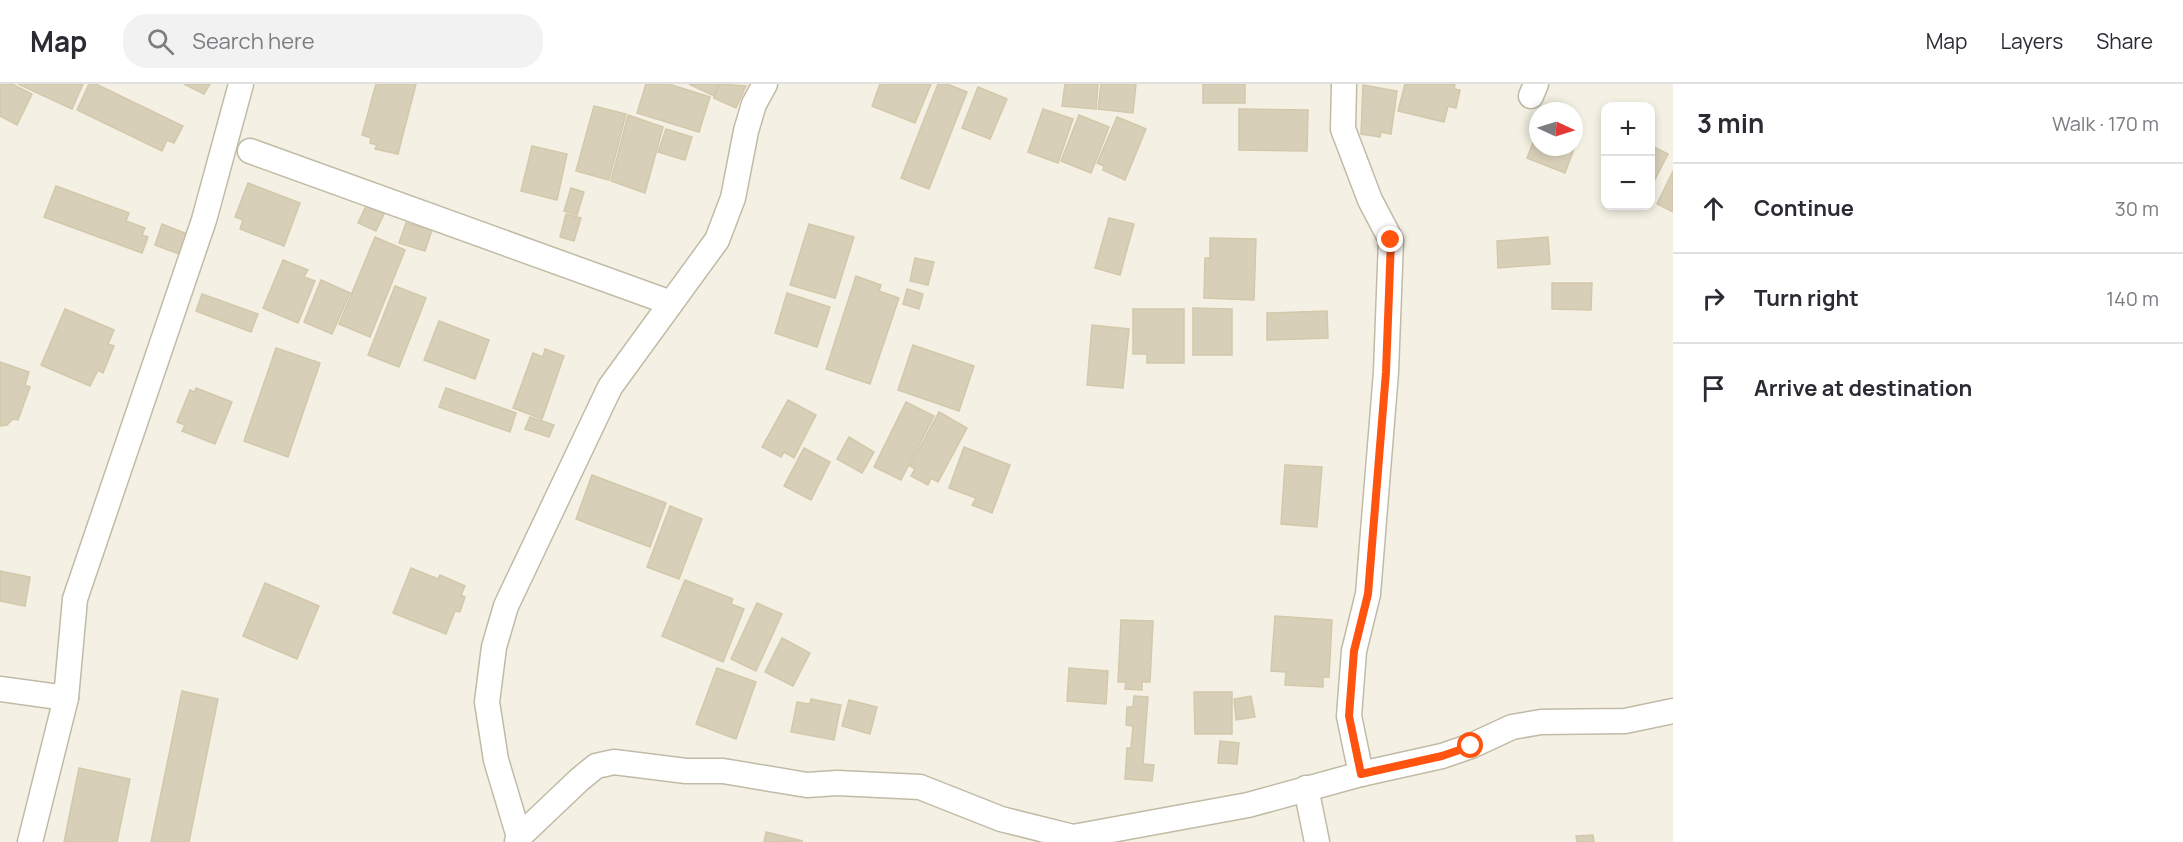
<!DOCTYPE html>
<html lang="en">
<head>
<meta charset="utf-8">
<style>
	:root { --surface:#fff; --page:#f2f2f3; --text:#2b2b33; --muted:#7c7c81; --line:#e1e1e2 }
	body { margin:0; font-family:Manrope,sans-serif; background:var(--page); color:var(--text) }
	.controls { position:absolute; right:18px; top:18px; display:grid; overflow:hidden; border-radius:12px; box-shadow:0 3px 9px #0003 }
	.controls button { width:54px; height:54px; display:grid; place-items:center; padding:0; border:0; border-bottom:2px solid var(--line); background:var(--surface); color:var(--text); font:30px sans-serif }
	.compass { position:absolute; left:1529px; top:18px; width:54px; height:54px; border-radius:50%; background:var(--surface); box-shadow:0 3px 9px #0003; rotate:94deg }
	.stop { position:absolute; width:18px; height:18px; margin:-14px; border:4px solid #ff5410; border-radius:50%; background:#fff }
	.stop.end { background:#ff5410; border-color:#fff; box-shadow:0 2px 6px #0008 }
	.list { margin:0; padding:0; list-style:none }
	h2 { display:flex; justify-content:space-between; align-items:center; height:78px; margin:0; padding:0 24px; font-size:26px }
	h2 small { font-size:20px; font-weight:400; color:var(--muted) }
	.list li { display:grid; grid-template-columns:39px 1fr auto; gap:18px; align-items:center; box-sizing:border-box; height:90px; padding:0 24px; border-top:2px solid var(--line) }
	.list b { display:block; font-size:22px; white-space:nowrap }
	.list em { font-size:20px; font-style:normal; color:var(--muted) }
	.icon { flex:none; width:33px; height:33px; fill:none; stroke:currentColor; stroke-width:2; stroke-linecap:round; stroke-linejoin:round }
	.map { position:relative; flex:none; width:1673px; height:758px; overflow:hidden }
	header { display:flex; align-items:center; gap:36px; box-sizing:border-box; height:84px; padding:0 30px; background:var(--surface); border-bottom:2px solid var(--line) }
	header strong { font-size:28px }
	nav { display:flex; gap:33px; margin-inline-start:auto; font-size:21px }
	.search { width:420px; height:54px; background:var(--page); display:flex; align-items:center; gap:15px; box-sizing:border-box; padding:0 21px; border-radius:24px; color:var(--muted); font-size:22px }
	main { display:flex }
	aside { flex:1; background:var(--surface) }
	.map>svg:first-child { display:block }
	.building { fill:#d7cfb8; stroke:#d3c8aa; stroke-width:1.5 }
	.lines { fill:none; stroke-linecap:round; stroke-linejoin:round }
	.street-casing { stroke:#c1bba5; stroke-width:27 }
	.street { stroke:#fff; stroke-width:24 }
	.route { stroke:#ff5410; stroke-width:8 }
</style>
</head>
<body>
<header>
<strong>Map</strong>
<div class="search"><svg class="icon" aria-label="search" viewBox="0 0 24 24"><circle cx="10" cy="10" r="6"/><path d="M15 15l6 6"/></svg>Search here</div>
<nav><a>Map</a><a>Layers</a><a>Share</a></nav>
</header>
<main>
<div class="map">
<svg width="1673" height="758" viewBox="0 0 1673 758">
	<rect width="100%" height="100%" fill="#f4f1e4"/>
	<!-- building -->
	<g class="building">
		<path d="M 0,0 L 12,0 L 32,10 L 17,41 L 0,32 Z"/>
		<path d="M 18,0 L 83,0 L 72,25 Z"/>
		<path d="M 89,0 L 96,0 L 183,42 L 174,59 L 167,56 L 162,67 L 77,26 Z"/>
		<path d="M 184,0 L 210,0 L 204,10 Z"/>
		<path d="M 376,0 L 416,0 L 398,70 L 375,65 L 377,61 L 370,59 L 371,54 L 362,51 Z"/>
		<path d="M 646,0 L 669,0 L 710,13 L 699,48 L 637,29 Z"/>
		<path d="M 689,0 L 719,0 L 714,12 Z"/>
		<path d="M 719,0 L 746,2 L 736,24 L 714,14 Z"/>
		<path d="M 880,0 L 931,0 L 915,39 L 872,22 Z"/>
		<path d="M 938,0 L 947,0 L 967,8 L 929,105 L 901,94 Z"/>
		<path d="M 1065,0 L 1098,0 L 1096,25 L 1062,22 Z"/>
		<path d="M 1101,0 L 1136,0 L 1133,29 L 1098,25 Z"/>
		<rect x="1203" y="0" width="42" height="19"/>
		<path d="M 1405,0 L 1455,0 L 1454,5 L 1460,6 L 1456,24 L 1448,22 L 1444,38 L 1398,27 Z"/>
		<path d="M 1363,1 L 1397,7 L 1391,50 L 1381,48 L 1380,53 L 1361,50 Z"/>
		<path d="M 978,3 L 1007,15 L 990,55 L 962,44 Z"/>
		<path d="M 594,22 L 626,30 L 609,96 L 576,87 Z"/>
		<path d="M 1043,25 L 1073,35 L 1058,79 L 1028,68 Z"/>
		<path d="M 1239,25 L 1308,26 L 1307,67 L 1239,66 Z"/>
		<path d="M 628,31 L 663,43 L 645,109 L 611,97 Z"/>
		<path d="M 1079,31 L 1109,43 L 1091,89 L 1061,77 Z"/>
		<path d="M 1117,33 L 1146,45 L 1125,96 L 1103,86 L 1104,82 L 1097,79 Z"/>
		<path d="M 666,45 L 692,53 L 685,76 L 658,68 Z"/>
		<path d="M 1538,46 L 1538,63 L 1574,63 L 1574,52 L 1578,54 L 1565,89 L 1527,74 Z"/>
		<path d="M 1650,61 L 1668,70 L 1650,105 Z"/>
		<path d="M 532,62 L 567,70 L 557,116 L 521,107 Z"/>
		<path d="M 1673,87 L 1673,128 L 1657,120 Z"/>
		<path d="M 248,99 L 300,119 L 284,162 L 240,145 L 243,136 L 235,133 Z"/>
		<path d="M 56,102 L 129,129 L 126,137 L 145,144 L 142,151 L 148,153 L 142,169 L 44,133 Z"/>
		<path d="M 571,104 L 584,108 L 577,131 L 564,127 Z"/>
		<path d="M 366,122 L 384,130 L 376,147 L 358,139 Z"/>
		<path d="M 566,130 L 581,134 L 574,157 L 560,153 Z"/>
		<path d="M 1109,134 L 1134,140 L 1120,191 L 1095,184 Z"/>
		<path d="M 406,139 L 432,146 L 425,167 L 399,159 Z"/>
		<path d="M 162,140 L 187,150 L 179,170 L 155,161 Z"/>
		<path d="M 809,140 L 854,153 L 835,214 L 790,201 Z"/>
		<path d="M 375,153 L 405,166 L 370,253 L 339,240 Z"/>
		<path d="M 1548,153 L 1550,180 L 1498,184 L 1497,157 Z"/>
		<path d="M 1210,154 L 1256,155 L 1254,216 L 1204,214 L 1205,174 L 1210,174 Z"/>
		<path d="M 915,174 L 934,178 L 928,201 L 910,197 Z"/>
		<path d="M 283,176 L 308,186 L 304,193 L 315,197 L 298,239 L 263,224 Z"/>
		<path d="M 856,192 L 881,201 L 879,207 L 899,214 L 870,300 L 826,285 Z"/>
		<path d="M 321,196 L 350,209 L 332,250 L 304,238 Z"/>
		<path d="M 1552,199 L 1592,199 L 1591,226 L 1552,225 Z"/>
		<path d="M 395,202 L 426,214 L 399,283 L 368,271 Z"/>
		<path d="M 907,205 L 923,210 L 919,225 L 903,220 Z"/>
		<path d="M 787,209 L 830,223 L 817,263 L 775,249 Z"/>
		<path d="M 202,210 L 258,230 L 251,248 L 196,227 Z"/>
		<path d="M 1193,224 L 1232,225 L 1232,271 L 1193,271 Z"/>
		<path d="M 65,225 L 114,246 L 108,260 L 114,262 L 103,289 L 98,286 L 90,302 L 41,281 Z"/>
		<path d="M 1133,225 L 1184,225 L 1184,279 L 1147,279 L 1147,270 L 1133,270 Z"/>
		<path d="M 1327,227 L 1328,254 L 1267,256 L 1267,229 Z"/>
		<path d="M 439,237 L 489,256 L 475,295 L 424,276 Z"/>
		<path d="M 1092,241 L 1129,245 L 1123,304 L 1087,301 Z"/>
		<path d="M 913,261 L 974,282 L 959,327 L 898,306 Z"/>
		<path d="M 276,264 L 320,279 L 288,373 L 244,357 Z"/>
		<path d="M 545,265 L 564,272 L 542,335 L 513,324 L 533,269 L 543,273 Z"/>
		<path d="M 0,278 L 29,288 L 25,301 L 30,303 L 18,336 L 13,335 L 7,341 L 0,342 Z"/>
		<path d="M 196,304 L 232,318 L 215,360 L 182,347 L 185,341 L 177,338 L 190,306 L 195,308 Z"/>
		<path d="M 446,304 L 516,329 L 510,348 L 439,323 Z"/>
		<path d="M 788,316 L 816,331 L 794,374 L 784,368 L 781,373 L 762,363 Z"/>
		<path d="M 906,318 L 934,332 L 901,396 L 874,383 Z"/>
		<path d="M 939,328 L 967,344 L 938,398 L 931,394 L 928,401 L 911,392 L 915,385 L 910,382 Z"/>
		<path d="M 530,333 L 554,341 L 549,353 L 525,345 Z"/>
		<path d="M 849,353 L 874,368 L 862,389 L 837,375 Z"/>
		<path d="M 964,363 L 1010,381 L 992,429 L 972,421 L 976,414 L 949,404 Z"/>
		<path d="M 804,364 L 830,378 L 811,416 L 784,402 Z"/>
		<path d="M 1285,381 L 1322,383 L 1317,443 L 1281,440 Z"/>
		<path d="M 592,391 L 666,419 L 650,463 L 576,435 Z"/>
		<path d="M 670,422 L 702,435 L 679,495 L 647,483 Z"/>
		<path d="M 411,484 L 438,495 L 440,491 L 465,502 L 461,511 L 465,513 L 460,528 L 455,527 L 446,550 L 393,529 Z"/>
		<path d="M 0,487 L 30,493 L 25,522 L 0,517 Z"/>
		<path d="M 685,496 L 733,515 L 731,520 L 744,525 L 723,578 L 662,552 Z"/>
		<path d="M 265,499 L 319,522 L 297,575 L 243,552 Z"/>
		<path d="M 757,519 L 782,530 L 756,587 L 731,575 Z"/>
		<path d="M 1275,532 L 1332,536 L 1329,593 L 1323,593 L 1323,603 L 1285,601 L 1286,588 L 1271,587 Z"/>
		<path d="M 1121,536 L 1153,537 L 1150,598 L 1142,598 L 1142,606 L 1125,605 L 1126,598 L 1118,598 Z"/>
		<path d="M 782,554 L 810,569 L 793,602 L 765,588 Z"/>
		<path d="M 717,584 L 756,598 L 736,655 L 696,640 Z"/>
		<path d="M 1069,584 L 1108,587 L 1106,620 L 1067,617 Z"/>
		<path d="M 182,607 L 218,615 L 189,758 L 151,758 Z"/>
		<path d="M 1194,608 L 1232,608 L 1232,650 L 1195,650 Z"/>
		<path d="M 1134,612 L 1148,613 L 1143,680 L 1154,681 L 1152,697 L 1125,695 L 1127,664 L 1131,664 L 1133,642 L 1126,641 L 1127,623 L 1133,623 Z"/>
		<path d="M 1251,612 L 1255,633 L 1236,636 L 1234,615 Z"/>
		<path d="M 811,615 L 841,621 L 834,656 L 791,648 L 797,618 L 810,620 Z"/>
		<path d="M 849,616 L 877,623 L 870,650 L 842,642 Z"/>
		<path d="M 1220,657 L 1239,659 L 1237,680 L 1218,679 Z"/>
		<path d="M 79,684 L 130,695 L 117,758 L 64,758 Z"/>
		<path d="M 766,748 L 803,757 L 764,758 Z"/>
		<path d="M 1593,751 L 1594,758 L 1577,758 L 1576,752 Z"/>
	</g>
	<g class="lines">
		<!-- street casing -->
		<g class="street-casing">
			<g id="street">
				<path d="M 1344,0 L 1343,45 L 1370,116 L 1391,156 L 1386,288 L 1368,510 L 1354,567 L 1349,632 L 1361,690"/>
				<path d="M 1531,12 L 1536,0"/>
				<path d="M 250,67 L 671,219"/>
				<path d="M 0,605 L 66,614"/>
				<path d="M 1306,704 L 1317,758"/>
				<path d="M 519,753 L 496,676 L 487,618 L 494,563 L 506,522 L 610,303 L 717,156 L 733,114 L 746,47 L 754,20 L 765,0"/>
				<path d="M 30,758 L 66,614 L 75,515 L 204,136 L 241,0"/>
				<path d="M 517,758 L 519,753 L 579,696 L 596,682 L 614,678 L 686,687 L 723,687 L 807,701 L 837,699 L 920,703 L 1001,735 L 1073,753 L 1248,721 L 1361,690 L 1442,672 L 1471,662 L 1512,643 L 1541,638 L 1625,637 L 1673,627"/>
			</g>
		</g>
		<!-- street -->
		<use href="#street" class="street"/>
	</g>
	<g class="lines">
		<!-- route -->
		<path class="route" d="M 1391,156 L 1386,288 L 1368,510 L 1354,567 L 1349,632 L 1361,690 L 1442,672 L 1471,662"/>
	</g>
</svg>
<div class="controls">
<button>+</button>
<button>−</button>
</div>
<svg class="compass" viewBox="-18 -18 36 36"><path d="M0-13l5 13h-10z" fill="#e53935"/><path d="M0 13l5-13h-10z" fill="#7c7c81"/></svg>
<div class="stop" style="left:1471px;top:662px"></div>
<div class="stop end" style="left:1391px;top:156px"></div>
</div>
<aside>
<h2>3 min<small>Walk · 170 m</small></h2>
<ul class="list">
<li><svg class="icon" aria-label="ahead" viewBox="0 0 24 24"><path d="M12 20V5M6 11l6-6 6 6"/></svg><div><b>Continue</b></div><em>30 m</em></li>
<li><svg class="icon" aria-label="right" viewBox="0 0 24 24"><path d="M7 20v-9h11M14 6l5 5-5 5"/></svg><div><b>Turn right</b></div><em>140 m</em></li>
<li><svg class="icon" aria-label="arrive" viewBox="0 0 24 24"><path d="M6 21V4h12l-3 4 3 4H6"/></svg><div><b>Arrive at destination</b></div></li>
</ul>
</aside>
</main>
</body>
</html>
